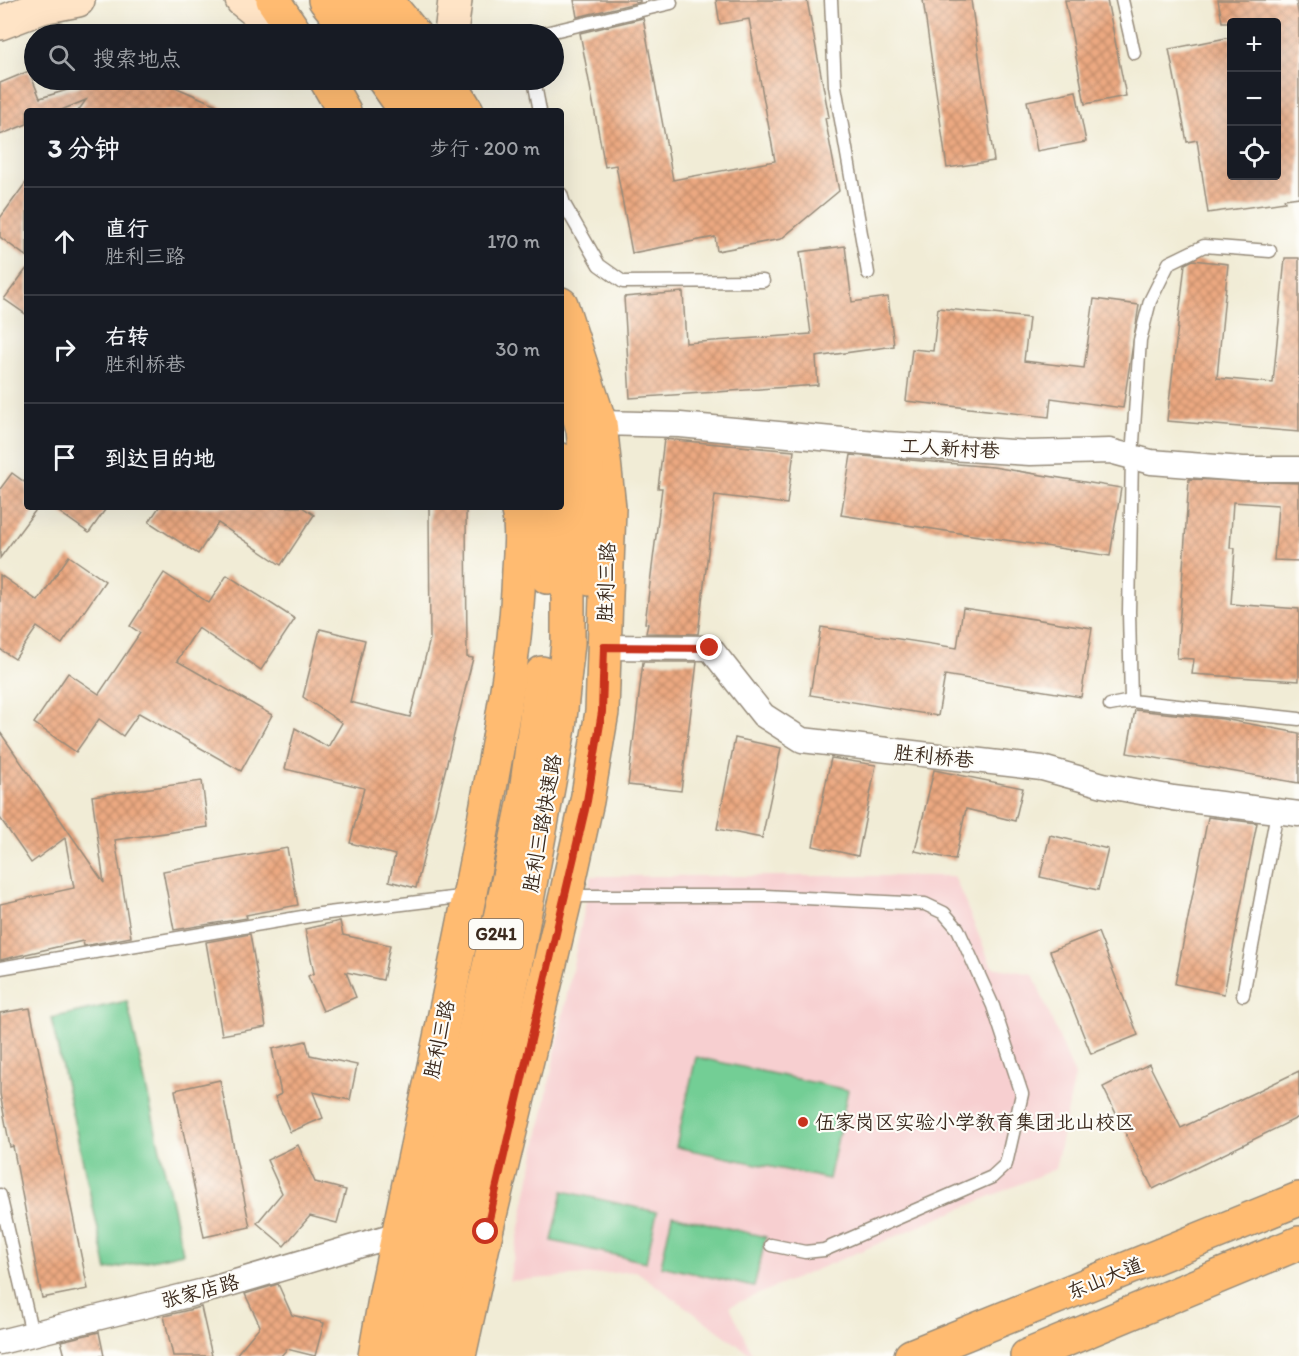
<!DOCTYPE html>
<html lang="zh">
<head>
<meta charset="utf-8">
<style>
	:root { --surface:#171b24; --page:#242831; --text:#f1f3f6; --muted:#9ea1a6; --line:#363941 }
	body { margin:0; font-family:Itim,"LXGW WenKai TC",sans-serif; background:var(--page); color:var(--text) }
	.controls { position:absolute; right:18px; top:18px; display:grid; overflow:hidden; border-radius:6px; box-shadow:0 6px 24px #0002 }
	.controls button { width:54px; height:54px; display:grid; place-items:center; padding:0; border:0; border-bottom:2px solid var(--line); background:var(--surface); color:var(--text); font:30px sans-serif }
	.stop { position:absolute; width:18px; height:18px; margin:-14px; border:4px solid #c8321e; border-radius:50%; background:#fff }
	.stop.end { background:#c8321e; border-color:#fff; box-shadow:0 2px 6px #0008 }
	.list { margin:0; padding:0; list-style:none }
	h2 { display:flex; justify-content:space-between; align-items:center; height:78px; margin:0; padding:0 24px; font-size:26px }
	h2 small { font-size:20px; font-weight:400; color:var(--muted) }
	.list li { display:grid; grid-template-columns:39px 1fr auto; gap:18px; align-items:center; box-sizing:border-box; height:108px; padding:0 24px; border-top:2px solid var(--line) }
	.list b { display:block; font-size:22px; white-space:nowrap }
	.list p { margin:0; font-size:20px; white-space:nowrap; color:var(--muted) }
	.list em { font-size:20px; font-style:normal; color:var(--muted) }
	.icon { flex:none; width:33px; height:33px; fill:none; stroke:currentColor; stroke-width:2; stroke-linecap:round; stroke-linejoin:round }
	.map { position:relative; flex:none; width:1299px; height:1356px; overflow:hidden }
	.search { position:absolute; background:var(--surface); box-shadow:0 6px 24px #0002; left:24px; top:24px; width:540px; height:66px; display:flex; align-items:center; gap:15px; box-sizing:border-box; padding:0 21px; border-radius:33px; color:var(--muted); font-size:22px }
	.panel { position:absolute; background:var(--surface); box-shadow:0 6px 24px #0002; left:24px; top:108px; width:540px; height:402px; border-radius:6px }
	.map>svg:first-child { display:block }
	.built { fill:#f7cfd0 }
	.grass { fill:#73ce95; stroke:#577c5a; stroke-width:1.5 }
	.building { fill:url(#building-cross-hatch) }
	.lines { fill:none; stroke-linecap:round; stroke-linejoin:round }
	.service-casing { stroke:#968b7a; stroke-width:15 }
	.minor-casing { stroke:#968b7a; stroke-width:27 }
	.secondary-casing { stroke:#968b7a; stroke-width:36 }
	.primary-casing { stroke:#968b7a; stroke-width:36 }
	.trunk-casing { stroke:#968b7a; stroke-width:36 }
	.service { stroke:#fff; stroke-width:12 }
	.minor { stroke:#fff; stroke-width:24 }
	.secondary { stroke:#ffe4c6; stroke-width:33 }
	.primary { stroke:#ffbb71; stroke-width:33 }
	.trunk { stroke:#ffbb71; stroke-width:33 }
	.route { stroke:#c8321e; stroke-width:8 }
	.poi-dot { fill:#c8321e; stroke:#fdfcf7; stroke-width:2 }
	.labels { text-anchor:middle; stroke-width:4.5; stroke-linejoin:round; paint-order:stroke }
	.shield { fill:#fdfcf7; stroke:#75695f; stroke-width:1.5 }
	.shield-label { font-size:18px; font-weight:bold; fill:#3b2a1e }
	.street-label { font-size:20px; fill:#3b2a1e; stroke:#fdfcf7 }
	.poi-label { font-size:20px; fill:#3b2a1e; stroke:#fdfcf7; text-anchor:start }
</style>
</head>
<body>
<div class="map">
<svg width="1299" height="1356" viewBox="0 0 1299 1356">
	<defs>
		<pattern id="building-cross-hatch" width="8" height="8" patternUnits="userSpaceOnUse" patternTransform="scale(1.5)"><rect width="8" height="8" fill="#eca981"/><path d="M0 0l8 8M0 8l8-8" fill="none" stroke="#c08a69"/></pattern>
	</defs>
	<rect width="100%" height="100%" fill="#fdfcf7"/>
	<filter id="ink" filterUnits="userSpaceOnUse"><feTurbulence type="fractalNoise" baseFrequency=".0167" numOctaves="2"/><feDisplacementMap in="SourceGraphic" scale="12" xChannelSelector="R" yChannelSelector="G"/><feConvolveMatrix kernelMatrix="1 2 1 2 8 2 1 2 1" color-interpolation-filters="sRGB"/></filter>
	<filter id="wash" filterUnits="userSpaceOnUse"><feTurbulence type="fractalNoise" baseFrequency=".008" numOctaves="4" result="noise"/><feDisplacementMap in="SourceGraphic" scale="24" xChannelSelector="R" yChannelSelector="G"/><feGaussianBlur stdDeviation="1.35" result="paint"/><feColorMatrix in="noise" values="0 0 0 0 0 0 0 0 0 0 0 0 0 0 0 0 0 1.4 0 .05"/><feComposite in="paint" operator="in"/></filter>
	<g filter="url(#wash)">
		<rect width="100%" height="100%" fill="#f1ecd6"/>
		<!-- built -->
		<path class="built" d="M 591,876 L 954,876 L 992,967 L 1033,974 L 1075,1076 L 1055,1169 L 730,1306 L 753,1356 L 636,1271 L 509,1281 Z"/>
		<!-- grass -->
		<g class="grass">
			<path d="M 127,1001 L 183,1253 L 107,1270 L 51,1018 Z"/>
			<path d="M 696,1057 L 848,1090 L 829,1179 L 676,1147 Z"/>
			<path d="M 563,1191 L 657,1212 L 646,1262 L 552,1241 Z"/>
			<path d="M 672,1215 L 766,1237 L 754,1287 L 661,1266 Z"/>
		</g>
		<g id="blocks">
			<!-- building -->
			<g class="building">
				<path d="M 574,0 L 640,0 L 640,2 L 577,17 Z"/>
				<path d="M 716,0 L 807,0 L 829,117 L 825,118 L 839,191 L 781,239 L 717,251 L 715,237 L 632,253 L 616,165 L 605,167 L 580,33 L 643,18 L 673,180 L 775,161 L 749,19 L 720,24 Z"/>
				<path d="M 923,0 L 971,0 L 994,161 L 947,168 Z"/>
				<path d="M 1065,0 L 1107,0 L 1126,96 L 1085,104 Z"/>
				<path d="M 1218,0 L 1296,0 L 1299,17 L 1299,197 L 1284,199 L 1285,202 L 1208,213 L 1197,140 L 1187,142 L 1169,49 L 1232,37 L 1232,176 L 1276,176 L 1276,22 L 1222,22 Z"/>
				<path d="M 29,71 L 40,98 L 101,80 L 159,80 L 230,111 L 78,111 L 86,100 L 59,111 L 27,111 L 27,124 L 0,135 L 0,83 Z"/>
				<path d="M 1076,91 L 1086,142 L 1037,151 L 1027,101 Z"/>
				<path d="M 27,181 L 27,257 L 0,237 L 0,218 Z"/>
				<path d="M 845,246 L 852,302 L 888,297 L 894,346 L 816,357 L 818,385 L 630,398 L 624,297 L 683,292 L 686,343 L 811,334 L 800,252 Z"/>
				<path d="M 1285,258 L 1299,258 L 1299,432 L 1167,421 L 1185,264 L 1193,260 L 1228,264 L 1217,378 L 1273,383 Z"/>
				<path d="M 27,268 L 27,315 L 4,299 Z"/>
				<path d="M 1094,299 L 1139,305 L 1123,408 L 1051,398 L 1049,417 L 906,401 L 912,349 L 933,351 L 938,308 L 1029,318 L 1024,361 L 1084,368 Z"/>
				<path d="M 664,439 L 794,451 L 787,504 L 715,495 L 698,634 L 646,633 L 648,624 L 645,623 L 662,488 L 658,488 Z"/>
				<path d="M 851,455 L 993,467 L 1121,488 L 1110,556 L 841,515 Z"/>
				<path d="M 12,473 L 27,484 L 27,507 L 38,507 L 0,558 L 0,489 Z"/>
				<path d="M 1189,479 L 1299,483 L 1299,561 L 1274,560 L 1278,505 L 1233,502 L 1230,548 L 1235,548 L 1231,604 L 1299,609 L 1299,681 L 1192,674 L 1194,659 L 1177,658 Z"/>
				<path d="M 52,507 L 107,507 L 89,533 Z"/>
				<path d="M 159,507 L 302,507 L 314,515 L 281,565 L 218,523 L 198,554 L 149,522 Z"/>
				<path d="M 429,507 L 466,507 L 467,657 L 473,658 L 416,888 L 389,881 L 395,855 L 350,843 L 364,788 L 285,769 L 295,728 L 328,747 L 342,723 L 303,697 L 320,629 L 365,640 L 350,702 L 410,717 L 430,639 Z"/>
				<path d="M 69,556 L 105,581 L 62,644 L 37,627 L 15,659 L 0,649 L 0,575 L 38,601 Z"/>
				<path d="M 164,573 L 209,603 L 227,575 L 295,619 L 261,670 L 198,628 L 177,661 L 272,715 L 241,771 L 139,713 L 123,736 L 99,719 L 76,752 L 34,723 L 68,673 L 99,694 L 140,633 L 130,626 Z"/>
				<path d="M 963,608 L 1092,628 L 1081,697 L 945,675 L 938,716 L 810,695 L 821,627 L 957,648 Z"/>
				<path d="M 643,662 L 697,662 L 681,791 L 628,785 Z"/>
				<path d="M 1135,710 L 1223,719 L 1299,733 L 1299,783 L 1127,753 Z"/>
				<path d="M 0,732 L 104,883 L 92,796 L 202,781 L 208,827 L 115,840 L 131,937 L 84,946 L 83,941 L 0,960 L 0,904 L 74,888 L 65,838 L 31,863 L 0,818 Z"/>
				<path d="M 735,738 L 781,748 L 762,838 L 717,829 Z"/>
				<path d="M 831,758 L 876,765 L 858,856 L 813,846 Z"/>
				<path d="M 934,770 L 1023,788 L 1015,821 L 966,809 L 955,860 L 915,851 Z"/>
				<path d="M 1208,817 L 1257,823 L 1224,994 L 1175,984 Z"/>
				<path d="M 1050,835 L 1108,849 L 1098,890 L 1040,877 Z"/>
				<path d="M 287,848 L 298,905 L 246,915 L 247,918 L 174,930 L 163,871 Z"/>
				<path d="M 340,921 L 343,935 L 390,945 L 383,980 L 346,972 L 356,997 L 323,1011 L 308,976 L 314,973 L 305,929 Z"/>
				<path d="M 1098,932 L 1138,1035 L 1091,1054 L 1050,951 Z"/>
				<path d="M 250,934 L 266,1027 L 222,1035 L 206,942 Z"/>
				<path d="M 30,1008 L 88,1289 L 42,1298 L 13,1146 L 10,1147 L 0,1094 L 0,1013 Z"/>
				<path d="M 306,1041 L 310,1055 L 357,1065 L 350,1100 L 313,1092 L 323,1118 L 290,1132 L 275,1097 L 281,1094 L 272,1049 Z"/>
				<path d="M 1149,1064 L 1181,1128 L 1299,1071 L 1299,1117 L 1153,1189 L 1103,1087 Z"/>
				<path d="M 220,1080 L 250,1227 L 204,1237 L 175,1090 Z"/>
				<path d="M 298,1145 L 315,1182 L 346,1190 L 337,1223 L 310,1216 L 284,1246 L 257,1223 L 282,1193 L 267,1160 Z"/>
				<path d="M 278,1284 L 292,1315 L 324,1323 L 315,1356 L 287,1349 L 281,1356 L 235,1356 L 260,1326 L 245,1294 Z"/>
				<path d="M 201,1307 L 212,1356 L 173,1356 L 164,1316 Z"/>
				<path d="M 99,1332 L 104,1356 L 65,1356 L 61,1341 Z"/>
			</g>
		</g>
	</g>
	<g filter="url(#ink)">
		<use href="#blocks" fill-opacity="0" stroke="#968b7a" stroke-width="1.5"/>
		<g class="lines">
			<!-- service casing -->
			<g class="service-casing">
				<g id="service">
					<path d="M 831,0 L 835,86 L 868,273"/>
					<path d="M 1122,0 L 1134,53"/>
					<path d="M 541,34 L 671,3 L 670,0"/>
					<path d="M 534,80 L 540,111"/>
					<path d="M 561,194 L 564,204 L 599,265 L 623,282 L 763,281"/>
					<path d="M 1131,701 L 1129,612 L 1132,457 L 1140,340 L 1150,301 L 1169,263 L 1204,246 L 1270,251"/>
					<path d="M 1110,705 L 1131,701 L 1299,719"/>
					<path d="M 568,896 L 765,896 L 925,904 L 944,913 L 958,929 L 993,1006 L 1022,1094 L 1006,1164 L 992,1177 L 824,1250 L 805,1252 L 771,1245"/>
					<path d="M 0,968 L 320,914 L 468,896"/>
					<path d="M 1243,995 L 1277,812"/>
					<path d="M 0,1195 L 32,1334"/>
				</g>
			</g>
			<!-- minor casing -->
			<g class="minor-casing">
				<g id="minor">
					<path d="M 600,423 L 680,425 L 886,444 L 1030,453 L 1110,451 L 1151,462 L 1243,469 L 1299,469"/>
					<path d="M 604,647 L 710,648 L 763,715 L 802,740 L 1042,768 L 1103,785 L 1173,798 L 1299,814"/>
					<path d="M 0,1342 L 212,1289 L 398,1234"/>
				</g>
			</g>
			<!-- secondary casing -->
			<g class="secondary-casing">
				<g id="secondary">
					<path d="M 242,0 L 285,34"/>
					<path d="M 0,23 L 42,7 L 78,0"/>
					<path d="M 451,34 L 455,0"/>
				</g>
			</g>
			<!-- primary casing -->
			<g class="primary-casing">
				<g id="primary">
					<path d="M 273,0 L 296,34"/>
					<path d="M 386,0 L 414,34"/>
					<path d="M 326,80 L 344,111"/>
					<path d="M 448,80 L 467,111"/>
					<path d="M 375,1356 L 386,1293 C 423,1114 464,935 496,755 C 507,693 517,633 519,570 C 520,549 523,528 517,507"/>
					<path d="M 459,1356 L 486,1232 L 566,896 L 587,801 L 602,712 L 609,508 L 600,423 L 561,304"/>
					<path d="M 911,1356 L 1299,1199"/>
					<path d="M 1027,1356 L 1299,1243"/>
				</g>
			</g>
			<!-- trunk casing -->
			<g class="trunk-casing">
				<g id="trunk">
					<path d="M 325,0 L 352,34"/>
					<path d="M 360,0 L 386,34"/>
					<path d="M 384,80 L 406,111"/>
					<path d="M 419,80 L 439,111"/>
					<path d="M 561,351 L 583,430 L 589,489 L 590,579"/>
					<path d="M 541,507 L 547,577"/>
					<path d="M 486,1232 L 497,1144"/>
					<path d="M 402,1356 L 506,891 L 525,799 L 542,673"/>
					<path d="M 431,1356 L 514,971 L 559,728 L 568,643 L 568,564 L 561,460"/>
				</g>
			</g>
			<!-- service -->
			<use href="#service" class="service"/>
			<!-- minor -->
			<use href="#minor" class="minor"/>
			<!-- secondary -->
			<use href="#secondary" class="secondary"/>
			<!-- primary -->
			<use href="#primary" class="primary"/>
			<!-- trunk -->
			<use href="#trunk" class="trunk"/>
		</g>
	</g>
	<g class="lines" filter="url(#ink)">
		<!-- route -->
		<path class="route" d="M 486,1232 L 587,801 L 602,712 L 604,647 L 710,648"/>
	</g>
	<!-- markers -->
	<circle class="poi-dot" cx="803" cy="1122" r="6"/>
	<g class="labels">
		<!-- shield labels -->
		<rect class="shield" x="469" y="919" width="54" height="30" rx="4.5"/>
		<g class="shield-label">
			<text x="496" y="940">G241</text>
		</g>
		<!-- street labels -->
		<g class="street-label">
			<text transform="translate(950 448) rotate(3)" y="7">工人新村巷</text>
			<text transform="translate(606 582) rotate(-88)" y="7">胜利三路</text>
			<text transform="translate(934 756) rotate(6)" y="7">胜利桥巷</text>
			<text transform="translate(542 823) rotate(-80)" y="7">胜利三路快速路</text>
			<text transform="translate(439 1039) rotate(-78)" y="7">胜利三路</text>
			<text transform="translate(1105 1278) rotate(-22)" y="7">东山大道</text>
			<text transform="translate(200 1291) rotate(-15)" y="7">张家店路</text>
		</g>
		<!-- poi labels -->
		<g class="poi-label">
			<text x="815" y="1129">伍家岗区实验小学教育集团北山校区</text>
		</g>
	</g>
</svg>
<div class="controls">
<button>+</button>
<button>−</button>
<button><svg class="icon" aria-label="locate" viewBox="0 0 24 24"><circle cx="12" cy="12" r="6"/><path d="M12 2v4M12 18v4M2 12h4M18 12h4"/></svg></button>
</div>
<div class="stop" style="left:486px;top:1232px"></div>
<div class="stop end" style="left:710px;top:648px"></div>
<div class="search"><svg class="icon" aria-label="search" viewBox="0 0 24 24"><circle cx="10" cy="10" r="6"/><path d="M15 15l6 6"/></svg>搜索地点</div>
<section class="panel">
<h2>3 分钟<small>步行 · 200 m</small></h2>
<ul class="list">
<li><svg class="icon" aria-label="ahead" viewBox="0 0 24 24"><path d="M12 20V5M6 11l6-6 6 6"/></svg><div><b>直行</b><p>胜利三路</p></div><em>170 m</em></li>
<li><svg class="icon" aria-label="right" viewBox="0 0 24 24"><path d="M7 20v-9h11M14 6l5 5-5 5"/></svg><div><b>右转</b><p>胜利桥巷</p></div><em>30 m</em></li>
<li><svg class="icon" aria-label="arrive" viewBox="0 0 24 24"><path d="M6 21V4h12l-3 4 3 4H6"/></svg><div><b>到达目的地</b></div></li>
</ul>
</section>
</div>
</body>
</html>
